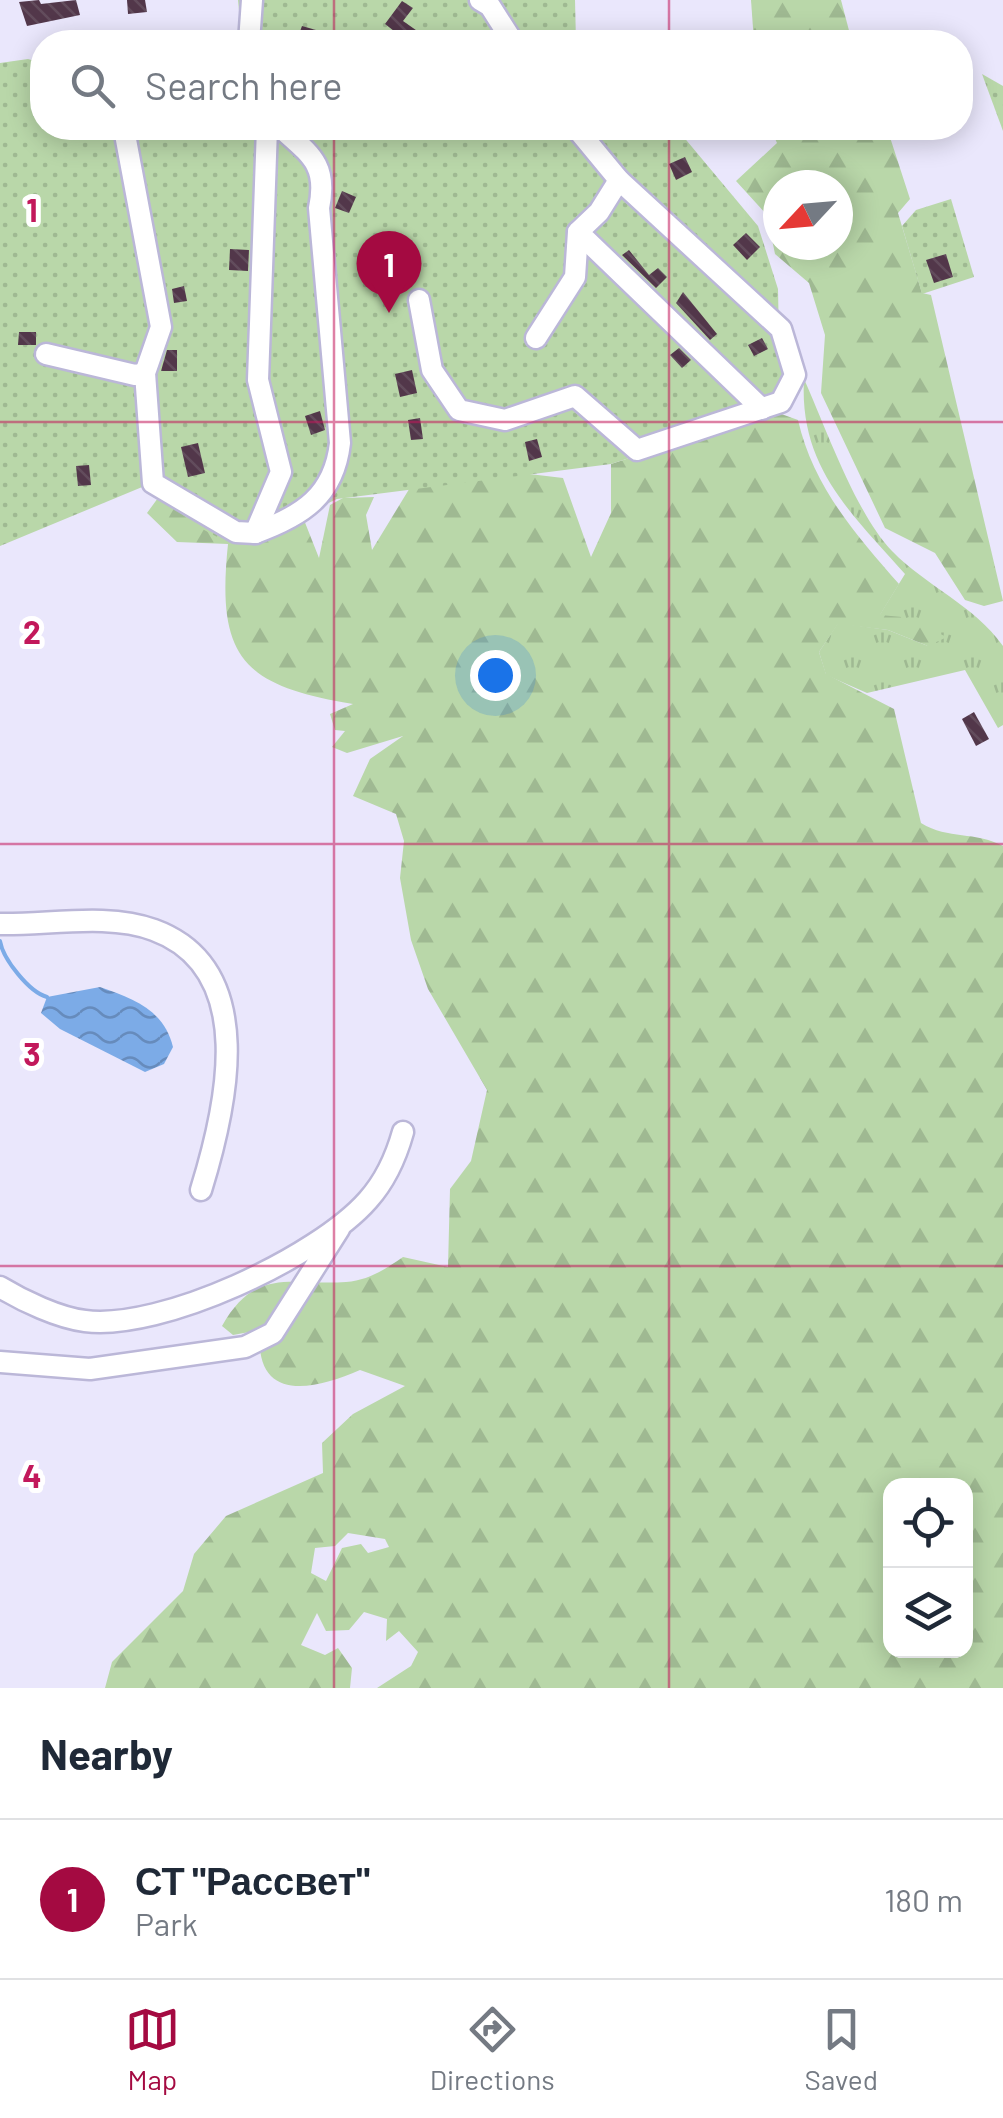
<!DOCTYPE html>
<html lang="en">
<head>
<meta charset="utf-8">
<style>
	:root { --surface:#fff; --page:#f6f6f7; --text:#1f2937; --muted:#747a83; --line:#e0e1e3; --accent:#a40a41 }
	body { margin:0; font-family:Barlow,sans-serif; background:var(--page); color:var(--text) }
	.controls { position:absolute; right:30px; bottom:30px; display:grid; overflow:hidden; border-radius:20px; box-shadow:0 5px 25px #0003 }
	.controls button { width:90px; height:90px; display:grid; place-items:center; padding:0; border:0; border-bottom:2px solid var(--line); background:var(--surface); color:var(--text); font:50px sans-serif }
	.compass { position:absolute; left:763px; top:170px; width:90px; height:90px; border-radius:50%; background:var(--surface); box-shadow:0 5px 25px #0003; rotate:244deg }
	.you { position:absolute; left:495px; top:675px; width:35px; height:35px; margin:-25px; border:8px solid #fff; border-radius:50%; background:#1a73e8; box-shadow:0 0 0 15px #1a73e833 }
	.badge { display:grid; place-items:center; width:65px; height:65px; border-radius:50%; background:var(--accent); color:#fff; font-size:32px; font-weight:700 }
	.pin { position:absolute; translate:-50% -82px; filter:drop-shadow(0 2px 5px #0008) }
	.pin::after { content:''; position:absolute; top:52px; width:35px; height:30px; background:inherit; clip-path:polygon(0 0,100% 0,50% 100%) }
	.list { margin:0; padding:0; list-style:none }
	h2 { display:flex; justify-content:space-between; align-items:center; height:130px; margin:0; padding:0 40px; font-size:42px }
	h2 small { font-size:32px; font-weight:400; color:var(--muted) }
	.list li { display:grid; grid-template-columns:65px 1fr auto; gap:30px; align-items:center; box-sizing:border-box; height:160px; padding:0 40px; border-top:2px solid var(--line) }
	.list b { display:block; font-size:38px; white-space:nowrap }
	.list p { margin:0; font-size:32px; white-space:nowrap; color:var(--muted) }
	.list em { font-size:32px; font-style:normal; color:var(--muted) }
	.icon { flex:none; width:55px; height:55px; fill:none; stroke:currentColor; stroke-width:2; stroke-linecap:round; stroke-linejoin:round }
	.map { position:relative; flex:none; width:1003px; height:1688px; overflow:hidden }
	.search { position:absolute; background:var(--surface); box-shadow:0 5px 25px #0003; left:30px; right:30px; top:30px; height:110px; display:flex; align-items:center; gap:25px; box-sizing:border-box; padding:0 35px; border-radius:40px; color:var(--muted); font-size:38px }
	.sheet { height:290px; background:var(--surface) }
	nav { display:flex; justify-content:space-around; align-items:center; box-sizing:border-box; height:140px; border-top:2px solid var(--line); background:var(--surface); font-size:28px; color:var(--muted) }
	nav a { display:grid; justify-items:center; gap:5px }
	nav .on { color:var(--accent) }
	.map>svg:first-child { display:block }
	.grass { fill:url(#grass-tufts) }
	.forest { fill:url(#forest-firs); fill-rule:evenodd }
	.garden { fill:url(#garden-dots) }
	.water { fill:url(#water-waves) }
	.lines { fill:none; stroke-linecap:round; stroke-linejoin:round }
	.stream { stroke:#7cabe7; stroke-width:4 }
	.building { fill:url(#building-back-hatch) }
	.minor-casing { stroke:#bbb7d8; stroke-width:25 }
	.minor { stroke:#fff; stroke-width:20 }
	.grid { fill:none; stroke:#c2185b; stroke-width:2.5; stroke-opacity:0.55 }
	.grid-label { font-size:32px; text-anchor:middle; font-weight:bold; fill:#c2185b; stroke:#fff; stroke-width:10; stroke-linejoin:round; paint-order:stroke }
</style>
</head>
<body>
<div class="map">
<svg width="1003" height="1688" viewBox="0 0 1003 1688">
	<defs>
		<pattern id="grass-tufts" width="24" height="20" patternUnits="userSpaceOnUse" patternTransform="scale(2.5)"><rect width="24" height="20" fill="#b9d7a9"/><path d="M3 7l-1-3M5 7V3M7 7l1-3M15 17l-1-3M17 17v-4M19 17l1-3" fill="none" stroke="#9fb992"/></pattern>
		<pattern id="forest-firs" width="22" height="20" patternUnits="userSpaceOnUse" patternTransform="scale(2.5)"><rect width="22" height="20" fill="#b9d7a9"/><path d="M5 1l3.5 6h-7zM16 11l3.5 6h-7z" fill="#9fb992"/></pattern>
		<pattern id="garden-dots" width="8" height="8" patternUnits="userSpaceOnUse" patternTransform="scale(2.5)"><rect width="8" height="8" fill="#b9d7a9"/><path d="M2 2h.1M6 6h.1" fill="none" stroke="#9fb992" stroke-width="1.8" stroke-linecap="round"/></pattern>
		<pattern id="water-waves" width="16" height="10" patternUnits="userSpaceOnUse" patternTransform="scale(2.5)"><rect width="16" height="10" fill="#7cabe7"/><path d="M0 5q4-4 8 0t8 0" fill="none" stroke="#668bbc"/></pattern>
		<pattern id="building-back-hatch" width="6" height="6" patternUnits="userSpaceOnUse" patternTransform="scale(2.5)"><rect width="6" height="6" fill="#52374a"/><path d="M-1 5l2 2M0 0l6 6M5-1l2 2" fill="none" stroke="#624c5c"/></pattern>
	</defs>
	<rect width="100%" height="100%" fill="#eae7fc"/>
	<!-- grass -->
	<path class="grass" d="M 804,379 C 826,428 856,514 892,551 C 926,586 974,605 1003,646 L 1003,725 L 998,728 L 965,670 L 867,693 L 826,675 L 819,652 L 838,623 L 888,630 L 928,646 L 879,616 L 905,574 C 851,513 799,467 804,379 Z"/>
	<!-- forest -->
	<g class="forest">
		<path d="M 751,0 L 841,0 L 852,42 L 754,42 Z"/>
		<path d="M 770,128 L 887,128 L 910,199 L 898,213 L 922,293 L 931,295 L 1003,601 L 984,606 L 965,600 L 935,553 L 885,528 L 821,393 L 825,335 L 809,283 L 775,254 L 767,215 L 736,181 L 777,143 ZM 778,185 L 838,185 L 838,245 L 778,245 Z"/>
		<path d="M 773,411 L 798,420 C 813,486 855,534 899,584 L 880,615 L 902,617 L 947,637 L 928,646 L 888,630 L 838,624 L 819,652 L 826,674 L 894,709 L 921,823 C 949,840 975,831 1003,846 L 1003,1688 L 377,1688 L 411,1666 L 418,1652 L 399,1631 L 386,1641 L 387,1619 L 364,1612 L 349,1630 L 326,1631 L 317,1613 L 301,1645 L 325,1655 L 338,1648 L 352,1668 L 350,1688 L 105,1688 L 112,1662 L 183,1591 L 194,1554 L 226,1516 L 323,1473 L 322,1443 L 353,1414 L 405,1386 L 360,1370 C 312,1391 254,1403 260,1330 L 233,1335 L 222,1326 C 256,1266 291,1286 346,1282 C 369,1280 384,1270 403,1257 L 448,1267 L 450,1189 L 471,1161 L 487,1090 L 428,989 L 411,940 L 400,878 L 404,841 L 396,814 L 353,796 L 370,759 L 403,736 L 347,753 L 332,747 L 345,731 L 335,730 L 330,714 L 353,704 C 243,686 216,658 228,544 L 177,542 L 147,513 L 166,487 C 211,518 251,562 304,520 L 319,558 L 330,505 L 343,498 L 374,497 L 366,515 L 372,550 L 411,486 L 521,473 L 563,478 L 591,557 L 611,513 L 611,464 ZM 890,1486 L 966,1486 L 966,1650 L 890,1650 ZM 348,1533 L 385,1539 L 389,1547 L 368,1553 L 361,1544 L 342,1548 L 326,1581 L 311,1573 L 315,1548 L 335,1546 Z"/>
	</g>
	<!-- garden -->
	<g class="garden">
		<path d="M 238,0 L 575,0 L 576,42 L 242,42 Z"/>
		<path d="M 28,59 L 42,63 L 42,128 L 657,128 L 682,135 L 758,226 L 778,289 L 779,338 L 788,385 L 773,411 L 611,464 L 337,499 L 257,536 L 219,538 L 195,525 L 147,485 L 0,546 L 0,63 Z"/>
		<path d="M 982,74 L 1003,86 L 1003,131 Z"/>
		<path d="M 951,199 L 974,277 L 922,294 L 902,226 L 916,210 Z"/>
	</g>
	<!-- water -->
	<path class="water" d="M 100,987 C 134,999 164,1010 173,1047 L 164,1064 L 145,1072 L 60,1029 L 41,1013 L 47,997 Z"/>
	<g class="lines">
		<!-- stream -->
		<path class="stream" d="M 0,941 C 3,959 29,992 47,997"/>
	</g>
	<!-- building -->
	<g class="building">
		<path d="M 39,0 L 41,4 L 76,0 L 80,15 L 27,26 L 19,2 Z"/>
		<path d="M 127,0 L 145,0 L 147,12 L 128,14 Z"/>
		<path d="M 402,1 L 413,8 L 403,21 L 433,42 L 400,42 L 403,38 L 385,24 Z"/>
		<path d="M 302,26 L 316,30 L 312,42 L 296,42 Z"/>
		<path d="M 685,157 L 692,172 L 676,180 L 669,164 Z"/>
		<path d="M 342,191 L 356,197 L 349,213 L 335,208 Z"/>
		<path d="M 746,233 L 760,247 L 747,260 L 733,245 Z"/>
		<path d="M 230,249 L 249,250 L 248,271 L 229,270 Z"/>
		<path d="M 629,250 L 649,275 L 658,268 L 667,277 L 656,288 L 622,255 Z"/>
		<path d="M 946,254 L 953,277 L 934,283 L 926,260 Z"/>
		<path d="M 395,268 L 396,282 L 378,284 L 377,270 Z"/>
		<path d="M 184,286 L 187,301 L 174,303 L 172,289 Z"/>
		<path d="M 683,292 L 717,334 L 710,340 L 676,303 Z"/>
		<path d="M 19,332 L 36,332 L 36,345 L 18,345 Z"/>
		<path d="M 762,338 L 768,349 L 754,356 L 748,345 Z"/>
		<path d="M 679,348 L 691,360 L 682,368 L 670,355 Z"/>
		<path d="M 167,350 L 177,350 L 177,371 L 161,371 Z"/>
		<path d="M 412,370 L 417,393 L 400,397 L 395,374 Z"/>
		<path d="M 320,411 L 325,430 L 311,435 L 305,416 Z"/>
		<path d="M 420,418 L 423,439 L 411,440 L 408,420 Z"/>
		<path d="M 537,439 L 542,457 L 529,461 L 525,442 Z"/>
		<path d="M 198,443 L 205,473 L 188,477 L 181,447 Z"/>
		<path d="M 89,465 L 91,485 L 78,486 L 76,466 Z"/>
		<path d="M 974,712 L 989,739 L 976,746 L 962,719 Z"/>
	</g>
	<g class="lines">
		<!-- minor casing -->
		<g class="minor-casing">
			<g id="minor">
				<path d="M 480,0 L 490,6 L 513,42"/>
				<path d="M 249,42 L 252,0"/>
				<path d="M 124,129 L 161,327 L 145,373 L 153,483 L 236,532 L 255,533 L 281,472 L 258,380 L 267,128"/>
				<path d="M 619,180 L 599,212 L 578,232 L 762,409"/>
				<path d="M 419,300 L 432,370 L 459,410 L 505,420 L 575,396 L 637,450 L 781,402 L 795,375 L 781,329 L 619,180 L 576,128"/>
				<path d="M 536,338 L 575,277 L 578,232"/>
				<path d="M 46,354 L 135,375 L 145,373"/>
				<path d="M 255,533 C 302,516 334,496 340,443 L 319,208 C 328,165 311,155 281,128"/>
				<path d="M 0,924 C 49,925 108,913 154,930 C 260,969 226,1109 201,1190"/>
				<path d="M 0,1287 C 23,1301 59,1318 85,1321 C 161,1331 318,1257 368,1200 C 385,1181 396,1157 403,1132"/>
				<path d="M 0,1362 L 90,1369 L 245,1347 L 273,1333 L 339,1229"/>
			</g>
		</g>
		<!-- minor -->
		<use href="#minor" class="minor"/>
	</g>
	<!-- grid -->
	<path class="grid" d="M 334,0 L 334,42M 669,0 L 669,42M 334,128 L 334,1688M 669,128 L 669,1688M 0,422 L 1003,422M 0,844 L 1003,844M 0,1266 L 1003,1266"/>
	<g class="grid-label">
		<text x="32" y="222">1</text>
		<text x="32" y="644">2</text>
		<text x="32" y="1066">3</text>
		<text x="32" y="1488">4</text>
	</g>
</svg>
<div class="controls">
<button><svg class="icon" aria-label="locate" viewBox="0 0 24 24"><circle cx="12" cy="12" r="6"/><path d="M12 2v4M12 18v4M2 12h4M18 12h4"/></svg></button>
<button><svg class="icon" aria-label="layers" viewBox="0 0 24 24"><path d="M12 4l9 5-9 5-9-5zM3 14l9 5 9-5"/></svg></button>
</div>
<svg class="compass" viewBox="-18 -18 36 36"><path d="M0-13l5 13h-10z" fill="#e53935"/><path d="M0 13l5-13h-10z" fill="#747a83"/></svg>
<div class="you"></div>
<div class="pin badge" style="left:389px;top:313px">1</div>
<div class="search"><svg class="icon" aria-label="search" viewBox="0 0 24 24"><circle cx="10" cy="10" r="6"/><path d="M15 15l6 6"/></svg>Search here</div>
</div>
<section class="sheet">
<h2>Nearby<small></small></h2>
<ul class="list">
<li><span class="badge">1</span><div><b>СТ &quot;Рассвет&quot;</b><p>Park</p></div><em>180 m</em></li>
</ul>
</section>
<nav>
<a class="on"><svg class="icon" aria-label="map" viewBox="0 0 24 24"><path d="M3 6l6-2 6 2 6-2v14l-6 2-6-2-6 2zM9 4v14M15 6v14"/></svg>Map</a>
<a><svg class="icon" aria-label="directions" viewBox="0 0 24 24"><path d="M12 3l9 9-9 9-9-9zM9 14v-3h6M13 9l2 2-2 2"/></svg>Directions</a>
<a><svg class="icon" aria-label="saved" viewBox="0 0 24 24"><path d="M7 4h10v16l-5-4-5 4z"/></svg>Saved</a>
</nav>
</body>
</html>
